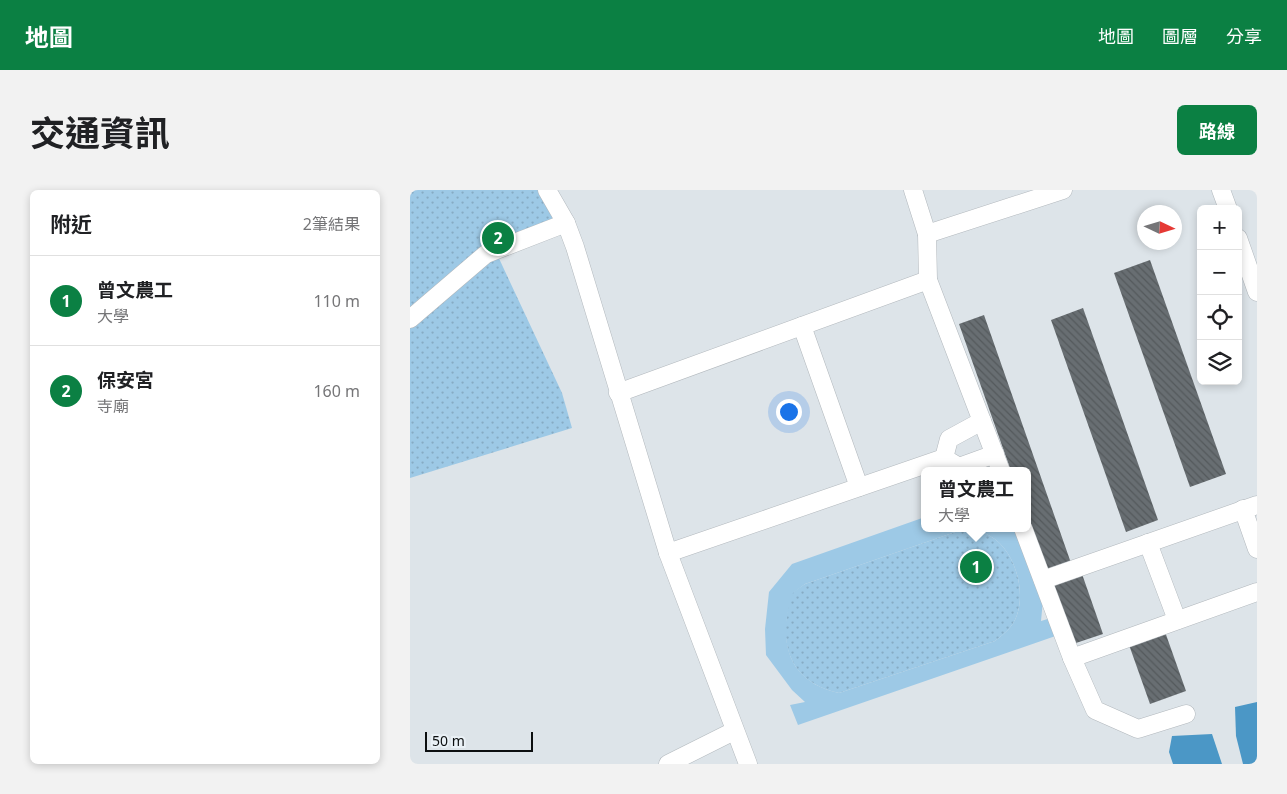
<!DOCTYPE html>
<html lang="zh-TW">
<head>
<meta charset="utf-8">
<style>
	:root { --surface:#fff; --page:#f2f2f2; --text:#202124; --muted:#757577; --line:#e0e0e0; --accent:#0b8043 }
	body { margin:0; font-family:"Noto Sans","Noto Sans TC",sans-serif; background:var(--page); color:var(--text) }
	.controls { position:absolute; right:15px; top:15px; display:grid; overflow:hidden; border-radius:8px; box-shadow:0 2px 8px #0003 }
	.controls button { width:45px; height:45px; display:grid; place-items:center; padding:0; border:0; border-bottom:1px solid var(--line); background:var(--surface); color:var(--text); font:25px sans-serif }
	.compass { position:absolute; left:727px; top:15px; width:45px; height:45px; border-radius:50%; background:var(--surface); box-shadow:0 2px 8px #0003; rotate:94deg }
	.scale { position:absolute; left:15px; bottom:12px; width:108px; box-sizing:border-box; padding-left:5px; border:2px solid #0c0f10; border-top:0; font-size:14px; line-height:18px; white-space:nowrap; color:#0c0f10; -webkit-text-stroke:4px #eaf1f6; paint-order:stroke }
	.you { position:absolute; left:378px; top:221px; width:18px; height:18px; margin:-12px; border:4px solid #fff; border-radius:50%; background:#1a73e8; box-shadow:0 0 0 8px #1a73e833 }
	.badge { display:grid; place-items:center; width:32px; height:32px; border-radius:50%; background:var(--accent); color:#fff; font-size:16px; font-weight:700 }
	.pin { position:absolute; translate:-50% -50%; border:2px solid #fff; box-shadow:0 1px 5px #0006 }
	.popup { position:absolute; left:511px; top:277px; width:110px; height:65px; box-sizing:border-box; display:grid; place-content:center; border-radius:8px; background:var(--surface); filter:drop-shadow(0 1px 4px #0005); font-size:16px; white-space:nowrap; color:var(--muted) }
	.popup b { font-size:19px; color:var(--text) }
	.popup::after { content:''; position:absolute; left:50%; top:100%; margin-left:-10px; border:10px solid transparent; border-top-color:var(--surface) }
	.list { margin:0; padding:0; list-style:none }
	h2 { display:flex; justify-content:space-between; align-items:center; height:65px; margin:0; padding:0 20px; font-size:21px }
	h2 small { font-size:16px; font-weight:400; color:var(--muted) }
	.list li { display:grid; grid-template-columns:32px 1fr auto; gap:15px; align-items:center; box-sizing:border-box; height:90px; padding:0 20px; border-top:1px solid var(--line) }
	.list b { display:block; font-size:19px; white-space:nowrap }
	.list p { margin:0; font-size:16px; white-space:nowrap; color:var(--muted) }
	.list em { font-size:16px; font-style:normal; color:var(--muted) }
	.icon { flex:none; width:28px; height:28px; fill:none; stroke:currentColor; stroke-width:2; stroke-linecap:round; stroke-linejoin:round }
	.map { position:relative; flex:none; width:847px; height:574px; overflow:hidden; border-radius:8px }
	header { display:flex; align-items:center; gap:30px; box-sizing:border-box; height:70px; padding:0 25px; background:var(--accent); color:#fff }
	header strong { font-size:24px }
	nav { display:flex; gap:28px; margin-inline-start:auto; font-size:18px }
	.intro { display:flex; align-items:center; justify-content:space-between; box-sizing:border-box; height:120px; padding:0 30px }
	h1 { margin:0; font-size:35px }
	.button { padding:12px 22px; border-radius:8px; background:var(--accent); color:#fff; font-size:18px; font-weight:700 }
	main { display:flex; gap:30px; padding:0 30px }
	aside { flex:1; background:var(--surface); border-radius:8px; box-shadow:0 2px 8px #0003 }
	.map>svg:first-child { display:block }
	.grass { fill:url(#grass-dots) }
	.park { fill:#9dc9e6; fill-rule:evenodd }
	.water { fill:#4b97c6 }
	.building { fill:url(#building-back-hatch) }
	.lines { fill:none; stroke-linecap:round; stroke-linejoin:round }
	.minor-casing { stroke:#b2b8bd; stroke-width:19 }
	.minor { stroke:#fff; stroke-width:18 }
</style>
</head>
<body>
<header>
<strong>地圖</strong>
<nav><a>地圖</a><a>圖層</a><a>分享</a></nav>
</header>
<div class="intro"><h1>交通資訊</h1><a class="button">路線</a></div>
<main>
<aside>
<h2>附近<small>2筆結果</small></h2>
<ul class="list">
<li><span class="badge">1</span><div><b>曾文農工</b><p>大學</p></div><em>110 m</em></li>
<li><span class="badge">2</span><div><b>保安宮</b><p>寺廟</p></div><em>160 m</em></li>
</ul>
</aside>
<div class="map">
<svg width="847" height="574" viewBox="0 0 847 574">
	<defs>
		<pattern id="grass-dots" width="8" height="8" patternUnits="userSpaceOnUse" patternTransform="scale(1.25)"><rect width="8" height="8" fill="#9dc9e6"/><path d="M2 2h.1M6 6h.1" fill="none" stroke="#86abc4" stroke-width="1.8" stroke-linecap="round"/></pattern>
		<pattern id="building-back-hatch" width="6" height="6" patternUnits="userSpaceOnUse" patternTransform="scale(1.25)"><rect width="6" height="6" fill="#686e72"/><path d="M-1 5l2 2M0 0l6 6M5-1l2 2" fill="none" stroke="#54595c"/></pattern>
	</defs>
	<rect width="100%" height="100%" fill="#dde4e9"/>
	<!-- grass -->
	<g class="grass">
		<path d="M 0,0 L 128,0 L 150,34 L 86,62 L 152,203 L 162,238 L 0,288 Z"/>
		<path d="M 554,339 C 563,340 572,341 580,346 C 604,359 616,399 607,425 C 603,437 594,444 585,451 L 429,503 C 377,492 367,450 382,403 L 395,394 Z"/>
	</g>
	<!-- park -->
	<path class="park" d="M 515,327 L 515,338 L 605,338 L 634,399 L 631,431 L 651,425 L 657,442 L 388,535 L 380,515 L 395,512 L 382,500 L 356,465 L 355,439 L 359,402 L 382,374 ZM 554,339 C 563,340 572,341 580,346 C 604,359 616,399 607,425 C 603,437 594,444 585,451 L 429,503 C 377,492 367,450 383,403 L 395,394 Z"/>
	<!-- water -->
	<g class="water">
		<path d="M 847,512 L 847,574 L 833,574 L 826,546 L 825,517 Z"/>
		<path d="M 802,544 L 812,574 L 763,574 L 759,562 L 762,546 Z"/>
	</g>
	<!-- building -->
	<g class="building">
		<path d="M 740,70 L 816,284 L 780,297 L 704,83 Z"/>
		<path d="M 673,118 L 748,330 L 716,342 L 641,130 Z"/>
		<path d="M 574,125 L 661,373 L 637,382 L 617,328 L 617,281 L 601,281 L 549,134 Z"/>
		<path d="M 672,384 L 693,444 L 660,455 L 639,396 Z"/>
		<path d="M 754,439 L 776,501 L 740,514 L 718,452 Z"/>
	</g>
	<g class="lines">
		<!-- minor casing -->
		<g class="minor-casing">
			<g id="minor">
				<path d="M 137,0 L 156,33 L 165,57 L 258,363 L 338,574"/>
				<path d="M 503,0 L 517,44 L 518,90 L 591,281"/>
				<path d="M 811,0 L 818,19"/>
				<path d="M 517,44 L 653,0"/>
				<path d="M 828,48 L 847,102"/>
				<path d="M 0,129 L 76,64 L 156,33"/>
				<path d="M 392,136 L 449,297"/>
				<path d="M 208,203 L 518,90"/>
				<path d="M 572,231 L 539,249 L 534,268 L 549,277 L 585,264"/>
				<path d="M 833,319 L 847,359"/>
				<path d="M 613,338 L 662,468 L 685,520 L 728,539 L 776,524"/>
				<path d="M 738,353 L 767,430"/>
				<path d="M 258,363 L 534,268"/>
				<path d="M 633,390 L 847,315"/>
				<path d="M 662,468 L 847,402"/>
				<path d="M 258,574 L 324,541"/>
			</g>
		</g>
		<!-- minor -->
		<use href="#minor" class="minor"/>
	</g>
</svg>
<div class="controls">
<button>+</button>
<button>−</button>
<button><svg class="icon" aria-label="locate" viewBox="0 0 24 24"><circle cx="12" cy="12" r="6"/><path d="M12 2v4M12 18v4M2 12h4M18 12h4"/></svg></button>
<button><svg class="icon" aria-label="layers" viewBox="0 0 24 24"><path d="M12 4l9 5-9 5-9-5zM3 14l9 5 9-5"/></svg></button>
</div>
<svg class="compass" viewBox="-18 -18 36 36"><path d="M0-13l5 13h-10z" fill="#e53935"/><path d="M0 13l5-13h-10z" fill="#757577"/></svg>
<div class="scale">50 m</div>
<div class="you"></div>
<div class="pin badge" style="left:566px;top:377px">1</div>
<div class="popup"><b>曾文農工</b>大學</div>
<div class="pin badge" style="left:88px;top:48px">2</div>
</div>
</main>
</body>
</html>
